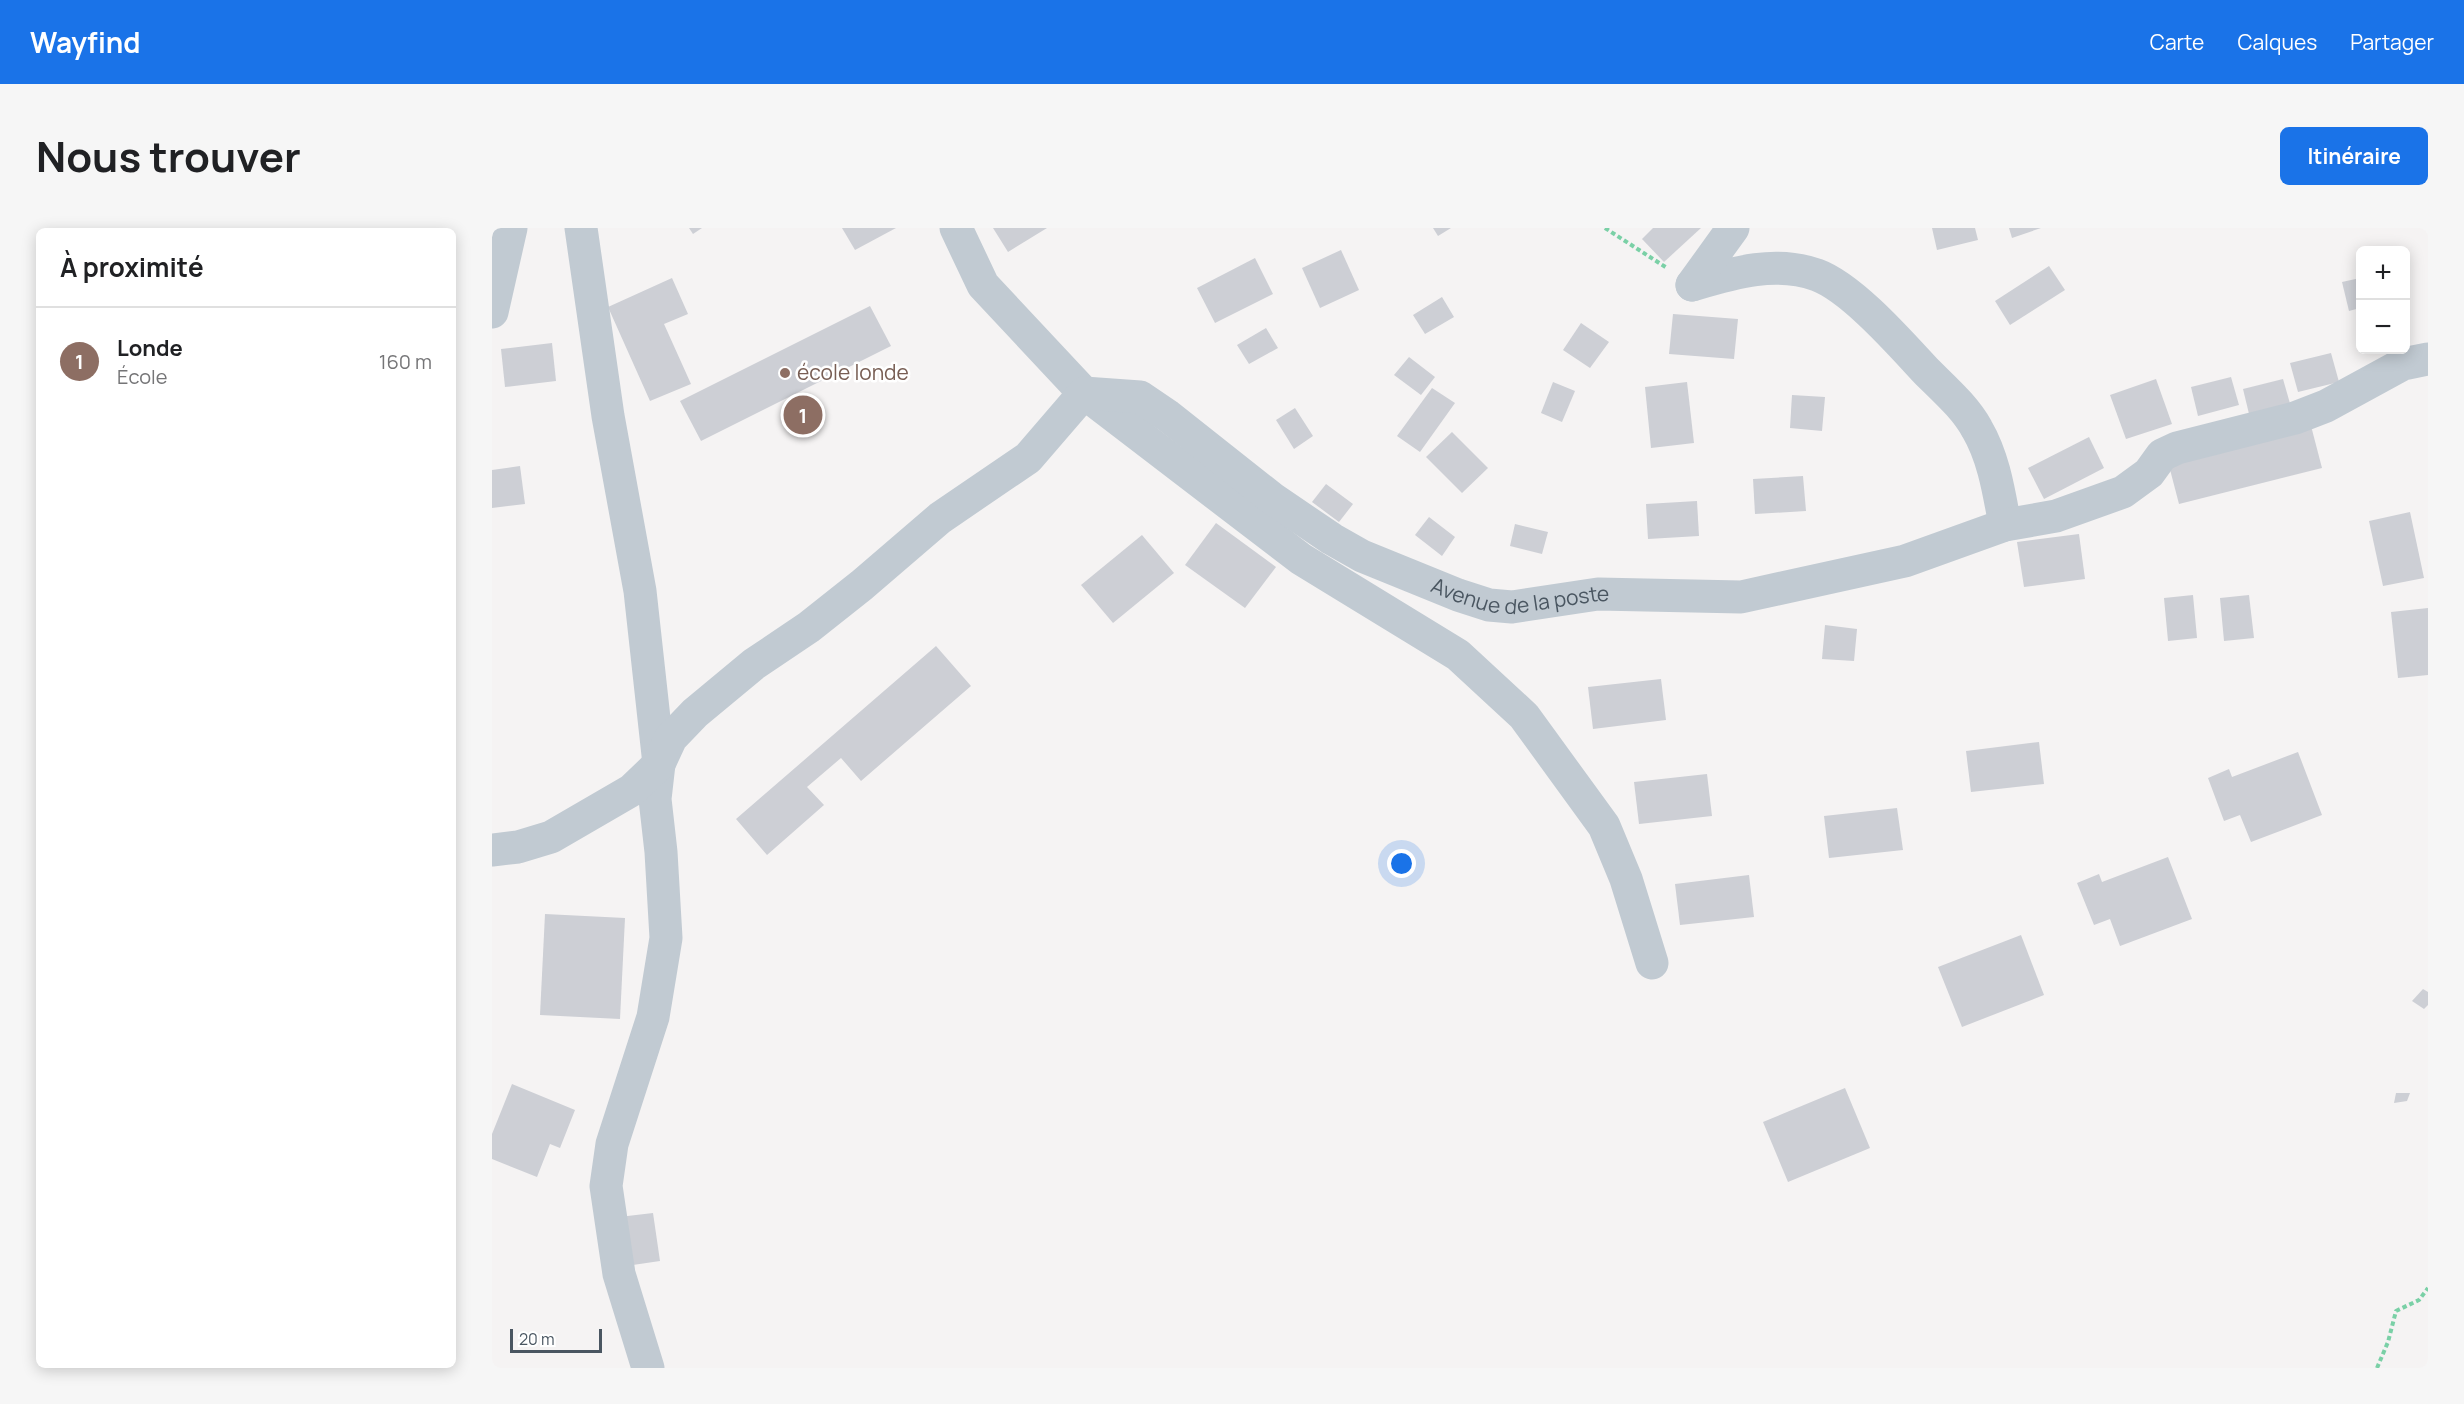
<!DOCTYPE html>
<html lang="fr">
<head>
<meta charset="utf-8">
<style>
	:root { --surface:#fff; --page:#f6f6f6; --text:#202124; --muted:#757577; --line:#e0e0e0; --accent:#1a73e8 }
	body { margin:0; font-family:Manrope,sans-serif; background:var(--page); color:var(--text) }
	.controls { position:absolute; right:18px; top:18px; display:grid; overflow:hidden; border-radius:9px; box-shadow:0 3px 15px #0003 }
	.controls button { width:54px; height:54px; display:grid; place-items:center; padding:0; border:0; border-bottom:2px solid var(--line); background:var(--surface); color:var(--text); font:30px sans-serif }
	.scale { position:absolute; left:18px; bottom:15px; width:92px; box-sizing:border-box; padding-left:6px; border:3px solid #4a5661; border-top:0; font-size:16px; line-height:21px; white-space:nowrap; color:#4a5661; -webkit-text-stroke:4px #fff; paint-order:stroke }
	.you { position:absolute; left:910px; top:636px; width:21px; height:21px; margin:-15px; border:4px solid #fff; border-radius:50%; background:#1a73e8; box-shadow:0 0 0 9px #1a73e833 }
	.badge { display:grid; place-items:center; width:39px; height:39px; border-radius:50%; background:var(--accent); color:#fff; font-size:20px; font-weight:700 }
	.pin { position:absolute; translate:-50% -50%; border:3px solid #fff; box-shadow:0 2px 6px #0006 }
	.list { margin:0; padding:0; list-style:none }
	h2 { display:flex; justify-content:space-between; align-items:center; height:78px; margin:0; padding:0 24px; font-size:26px }
	h2 small { font-size:20px; font-weight:400; color:var(--muted) }
	.list li { display:grid; grid-template-columns:39px 1fr auto; gap:18px; align-items:center; box-sizing:border-box; height:108px; padding:0 24px; border-top:2px solid var(--line) }
	.list b { display:block; font-size:22px; white-space:nowrap }
	.list p { margin:0; font-size:20px; white-space:nowrap; color:var(--muted) }
	.list em { font-size:20px; font-style:normal; color:var(--muted) }
	.map { position:relative; flex:none; width:1936px; height:1140px; overflow:hidden; border-radius:9px }
	header { display:flex; align-items:center; gap:36px; box-sizing:border-box; height:84px; padding:0 30px; background:var(--accent); color:#fff }
	header strong { font-size:28px }
	nav { display:flex; gap:33px; margin-inline-start:auto; font-size:21px }
	.intro { display:flex; align-items:center; justify-content:space-between; box-sizing:border-box; height:144px; padding:0 36px }
	h1 { margin:0; font-size:42px }
	.button { padding:15px 27px; border-radius:9px; background:var(--accent); color:#fff; font-size:21px; font-weight:700 }
	main { display:flex; gap:36px; padding:0 36px }
	aside { flex:1; background:var(--surface); border-radius:9px; box-shadow:0 3px 15px #0003 }
	.map>svg:first-child { display:block }
	.building { fill:#cdcfd5 }
	.lines { fill:none; stroke-linecap:round; stroke-linejoin:round }
	.path { stroke:#7ad0a6; stroke-width:4; stroke-dasharray:4.5 3; stroke-linecap:butt }
	.minor { stroke:#c1cad2; stroke-width:33 }
	.education-dot { fill:#8d6e63; stroke:#fff; stroke-width:2 }
	.labels { text-anchor:middle; stroke-width:5; stroke-linejoin:round; paint-order:stroke }
	.education-label { font-size:21px; fill:#785e54; stroke:#fff; text-anchor:start }
	.street-label { font-size:21px; fill:#4a5661; stroke:#fff }
</style>
</head>
<body>
<header>
<strong>Wayfind</strong>
<nav><a>Carte</a><a>Calques</a><a>Partager</a></nav>
</header>
<div class="intro"><h1>Nous trouver</h1><a class="button">Itinéraire</a></div>
<main>
<aside>
<h2>À proximité<small></small></h2>
<ul class="list">
<li><span class="badge" style="background:#8d6e63">1</span><div><b>Londe</b><p>École</p></div><em>160 m</em></li>
</ul>
</aside>
<div class="map">
<svg width="1936" height="1140" viewBox="0 0 1936 1140">
	<rect width="100%" height="100%" fill="#f5f3f3"/>
	<!-- building -->
	<g class="building">
		<path d="M 197,0 L 210,0 L 201,6 Z"/>
		<path d="M 350,0 L 404,0 L 363,22 Z"/>
		<path d="M 501,0 L 555,0 L 516,24 Z"/>
		<path d="M 941,0 L 959,0 L 946,8 Z"/>
		<path d="M 1161,0 L 1209,0 L 1172,34 L 1150,11 Z"/>
		<path d="M 1440,0 L 1483,0 L 1486,12 L 1445,22 Z"/>
		<path d="M 1517,0 L 1549,0 L 1520,10 Z"/>
		<path d="M 849,22 L 867,62 L 828,80 L 810,40 Z"/>
		<path d="M 763,30 L 781,66 L 723,95 L 705,60 Z"/>
		<path d="M 1557,38 L 1573,62 L 1518,97 L 1503,73 Z"/>
		<path d="M 180,50 L 196,86 L 172,96 L 199,156 L 158,173 L 116,79 Z"/>
		<path d="M 1868,50 L 1868,80 L 1857,83 L 1850,54 Z"/>
		<path d="M 950,69 L 962,89 L 933,106 L 921,87 Z"/>
		<path d="M 378,78 L 399,118 L 209,213 L 188,173 Z"/>
		<path d="M 1181,86 L 1246,91 L 1242,131 L 1177,126 Z"/>
		<path d="M 1089,95 L 1117,114 L 1098,140 L 1071,122 Z"/>
		<path d="M 774,100 L 786,120 L 757,136 L 745,117 Z"/>
		<path d="M 60,115 L 64,153 L 13,159 L 9,121 Z"/>
		<path d="M 1839,125 L 1847,154 L 1806,164 L 1798,135 Z"/>
		<path d="M 917,129 L 943,149 L 929,167 L 902,147 Z"/>
		<path d="M 1739,149 L 1747,177 L 1706,188 L 1699,159 Z"/>
		<path d="M 1664,151 L 1680,196 L 1634,211 L 1618,167 Z"/>
		<path d="M 1791,151 L 1799,179 L 1758,190 L 1751,161 Z"/>
		<path d="M 1061,154 L 1083,163 L 1070,194 L 1049,185 Z"/>
		<path d="M 1195,154 L 1202,215 L 1159,220 L 1153,159 Z"/>
		<path d="M 940,160 L 963,175 L 928,224 L 905,208 Z"/>
		<path d="M 1300,167 L 1333,169 L 1330,203 L 1298,200 Z"/>
		<path d="M 803,180 L 821,208 L 802,221 L 784,192 Z"/>
		<path d="M 1818,194 L 1830,240 L 1687,276 L 1675,230 Z"/>
		<path d="M 960,204 L 996,240 L 970,265 L 934,229 Z"/>
		<path d="M 1597,209 L 1612,240 L 1552,271 L 1536,240 Z"/>
		<path d="M 28,238 L 33,276 L 0,280 L 0,242 Z"/>
		<path d="M 1311,248 L 1314,283 L 1263,286 L 1261,251 Z"/>
		<path d="M 834,256 L 861,276 L 847,294 L 820,274 Z"/>
		<path d="M 1205,273 L 1207,308 L 1156,311 L 1154,276 Z"/>
		<path d="M 1918,284 L 1932,350 L 1891,358 L 1877,293 Z"/>
		<path d="M 937,289 L 963,309 L 950,328 L 923,307 Z"/>
		<path d="M 724,295 L 784,339 L 753,380 L 693,337 Z"/>
		<path d="M 1023,296 L 1056,304 L 1050,326 L 1018,318 Z"/>
		<path d="M 1587,306 L 1593,351 L 1532,359 L 1525,314 Z"/>
		<path d="M 650,307 L 682,345 L 621,395 L 589,357 Z"/>
		<path d="M 1701,367 L 1705,410 L 1676,413 L 1672,370 Z"/>
		<path d="M 1757,367 L 1762,410 L 1732,413 L 1728,370 Z"/>
		<path d="M 1936,380 L 1936,447 L 1906,450 L 1899,384 Z"/>
		<path d="M 1333,397 L 1365,401 L 1362,433 L 1330,431 Z"/>
		<path d="M 444,418 L 479,458 L 369,553 L 349,530 L 315,559 L 332,577 L 275,627 L 244,591 Z"/>
		<path d="M 1169,451 L 1174,492 L 1101,501 L 1096,459 Z"/>
		<path d="M 1547,514 L 1552,556 L 1479,564 L 1474,523 Z"/>
		<path d="M 1806,524 L 1830,587 L 1759,614 L 1748,587 L 1732,593 L 1716,550 L 1737,541 L 1740,549 Z"/>
		<path d="M 1215,546 L 1220,588 L 1147,596 L 1142,554 Z"/>
		<path d="M 1405,580 L 1411,622 L 1337,630 L 1332,588 Z"/>
		<path d="M 1676,629 L 1700,691 L 1628,718 L 1618,691 L 1602,697 L 1585,655 L 1607,646 L 1610,654 Z"/>
		<path d="M 1257,647 L 1262,689 L 1188,697 L 1183,656 Z"/>
		<path d="M 53,686 L 133,690 L 128,791 L 48,787 Z"/>
		<path d="M 1529,707 L 1552,767 L 1470,799 L 1446,739 Z"/>
		<path d="M 1931,761 L 1936,764 L 1936,777 L 1932,781 L 1920,773 Z"/>
		<path d="M 20,856 L 83,882 L 68,920 L 58,916 L 45,949 L 0,931 L 0,906 Z"/>
		<path d="M 1353,860 L 1378,920 L 1296,954 L 1271,894 Z"/>
		<path d="M 1904,865 L 1918,865 L 1915,873 L 1902,875 Z"/>
		<path d="M 161,985 L 168,1033 L 134,1038 L 127,989 Z"/>
	</g>
	<g class="lines">
		<!-- path -->
		<g class="path">
			<path d="M 1113,0 L 1175,40"/>
			<path d="M 1885,1140 L 1896,1114 L 1904,1083 L 1927,1072 L 1936,1060"/>
		</g>
		<!-- minor -->
		<g class="minor">
			<path d="M 89,0 L 116,188 L 148,363 L 167,536 L 163,571 L 169,624 L 174,710 L 161,789 L 120,916 L 114,958 L 127,1046 L 156,1140"/>
			<path d="M 464,0 L 491,57 L 592,165 L 809,331 L 966,427 L 1032,488 L 1112,598 L 1134,651 L 1160,735"/>
			<path d="M 1200,57 C 1241,45 1283,32 1325,47 C 1360,60 1408,115 1434,143 C 1452,161 1473,179 1485,201 C 1502,230 1507,265 1513,297"/>
			<path d="M 1200,57 L 1241,0"/>
			<path d="M 0,84 L 19,0"/>
			<path id="s1" d="M 0,622 L 26,619 L 59,609 L 140,562 L 167,536 L 179,510 L 203,485 L 262,436 L 317,399 L 370,357 L 448,290 L 536,230 L 592,165 L 648,169 L 676,188 L 781,271 L 840,311 L 870,328 L 966,367 L 997,377 L 1020,379 L 1106,366 L 1249,369 L 1413,333 L 1513,297 L 1564,288 L 1631,264 L 1657,245 L 1670,227 L 1685,220 L 1803,190 L 1834,178 L 1911,136 L 1936,131"/>
		</g>
	</g>
	<!-- markers -->
	<circle class="education-dot" cx="293" cy="145" r="6"/>
	<g class="labels">
		<!-- education labels -->
		<g class="education-label">
			<text x="305" y="152">école londe</text>
		</g>
		<!-- street labels -->
		<g class="street-label">
			<text dy="7" stroke="none"><textPath href="#s1" startOffset="1257">Avenue de la poste</textPath></text>
		</g>
	</g>
</svg>
<div class="controls">
<button>+</button>
<button>−</button>
</div>
<div class="scale">20 m</div>
<div class="you"></div>
<div class="pin badge" style="left:311px;top:187px;background:#8d6e63">1</div>
</div>
</main>
</body>
</html>
